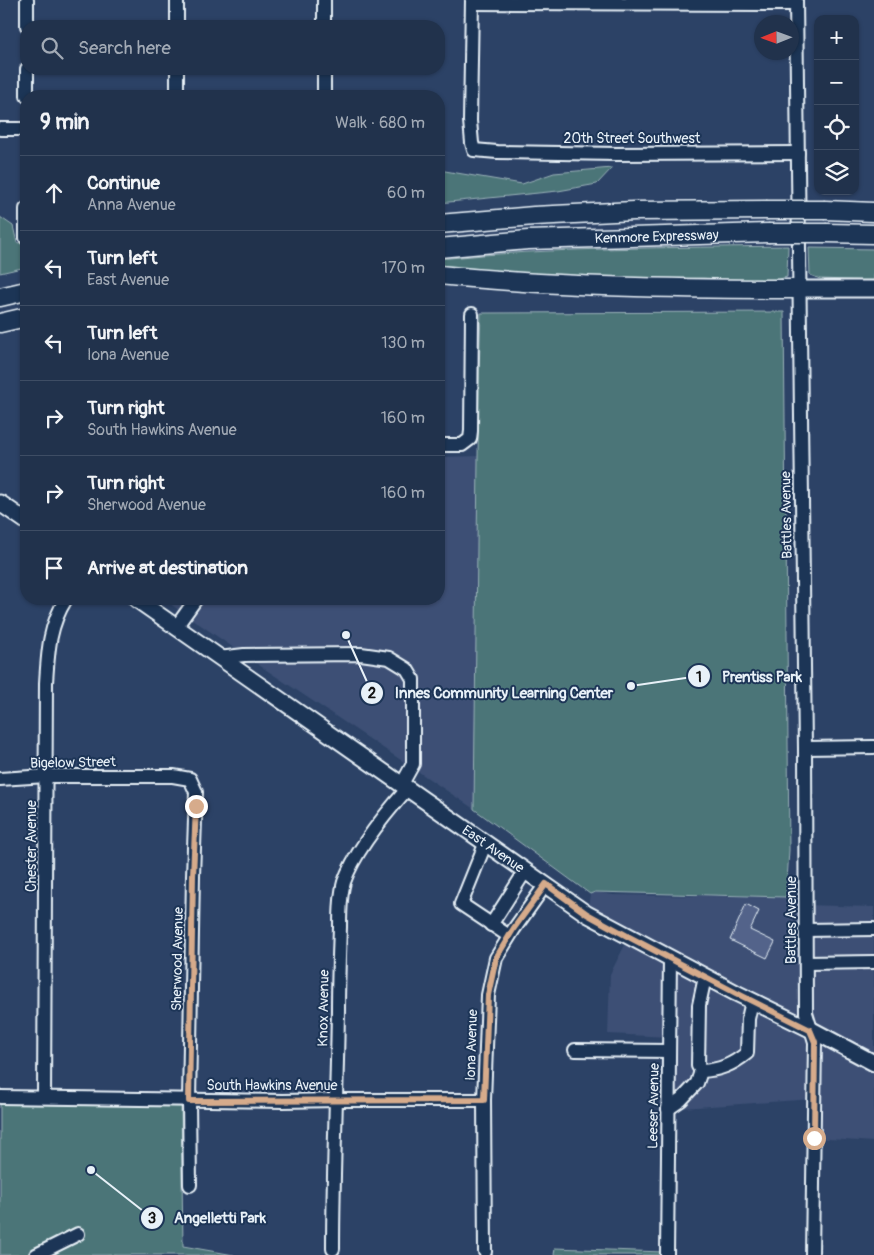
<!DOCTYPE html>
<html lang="en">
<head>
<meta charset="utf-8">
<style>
	:root { --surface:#21324c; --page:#2d3e56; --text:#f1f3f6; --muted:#a2aab5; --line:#3e4d64 }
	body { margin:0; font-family:Pangolin,sans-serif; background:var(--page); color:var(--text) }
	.controls { position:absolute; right:15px; top:15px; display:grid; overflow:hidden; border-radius:10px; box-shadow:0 1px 4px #0004 }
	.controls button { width:45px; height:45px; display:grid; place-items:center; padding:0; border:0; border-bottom:1px solid var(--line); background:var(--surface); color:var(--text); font:25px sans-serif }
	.compass { position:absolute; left:754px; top:15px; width:45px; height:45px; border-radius:50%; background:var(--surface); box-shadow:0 1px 4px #0004; rotate:269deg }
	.stop { position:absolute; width:15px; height:15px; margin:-11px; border:4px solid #d6ab8b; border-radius:50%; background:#fff }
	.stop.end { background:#d6ab8b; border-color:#fff; box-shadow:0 1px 5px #0008 }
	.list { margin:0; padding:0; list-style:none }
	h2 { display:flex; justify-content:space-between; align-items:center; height:65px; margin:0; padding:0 20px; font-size:21px }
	h2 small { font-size:16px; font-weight:400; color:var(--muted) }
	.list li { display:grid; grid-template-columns:32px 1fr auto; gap:15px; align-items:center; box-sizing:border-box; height:75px; padding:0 20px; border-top:1px solid var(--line) }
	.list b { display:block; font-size:19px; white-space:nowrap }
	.list p { margin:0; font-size:16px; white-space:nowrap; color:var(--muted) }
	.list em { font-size:16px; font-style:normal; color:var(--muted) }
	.icon { flex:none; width:28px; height:28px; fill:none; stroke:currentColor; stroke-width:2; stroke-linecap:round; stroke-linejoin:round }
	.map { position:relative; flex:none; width:874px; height:1255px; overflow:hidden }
	.search { position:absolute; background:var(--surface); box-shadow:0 1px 4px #0004; left:20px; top:20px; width:425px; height:55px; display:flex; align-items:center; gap:12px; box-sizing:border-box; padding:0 18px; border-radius:20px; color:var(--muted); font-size:19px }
	.panel { position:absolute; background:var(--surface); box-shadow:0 1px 4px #0004; left:20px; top:90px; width:425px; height:515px; border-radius:20px }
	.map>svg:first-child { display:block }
	.built { fill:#3c4f74 }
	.green { fill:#4c7478; stroke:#9ab2b8 }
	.building { fill:#53648a; stroke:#e8f1f8 }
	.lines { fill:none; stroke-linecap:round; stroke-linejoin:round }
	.minor-casing { stroke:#e8f1f8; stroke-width:16 }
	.major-casing { stroke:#e8f1f8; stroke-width:19 }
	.highway-casing { stroke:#e8f1f8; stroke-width:21 }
	.minor { stroke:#1d3557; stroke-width:12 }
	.major { stroke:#1d3557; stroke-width:15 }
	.highway { stroke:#1d3557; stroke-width:18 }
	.highway-bridge-casing { stroke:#e8f1f8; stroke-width:21; stroke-linecap:butt }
	.highway-bridge { stroke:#1d3557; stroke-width:18 }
	.route { stroke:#d6ab8b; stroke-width:6 }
	.labels { text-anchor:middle; stroke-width:4; stroke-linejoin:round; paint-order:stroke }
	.street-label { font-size:14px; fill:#e8f1f8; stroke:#1d3557 }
	.leader { fill:none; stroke:#e8f1f8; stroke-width:2 }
	.callout-dot { fill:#e8f1f8; stroke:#1d3557; stroke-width:2 }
	.mark-label { font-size:15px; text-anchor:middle; font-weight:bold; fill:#111 }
	.callout-label { font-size:15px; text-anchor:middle; font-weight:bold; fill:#e8f1f8; stroke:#1d3557; stroke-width:4; stroke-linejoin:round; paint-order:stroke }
</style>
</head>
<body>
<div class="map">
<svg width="874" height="1255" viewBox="0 0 874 1255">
	<rect width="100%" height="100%" fill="#2c4266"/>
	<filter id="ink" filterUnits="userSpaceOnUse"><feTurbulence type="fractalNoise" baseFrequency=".02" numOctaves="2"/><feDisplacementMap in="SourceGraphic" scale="10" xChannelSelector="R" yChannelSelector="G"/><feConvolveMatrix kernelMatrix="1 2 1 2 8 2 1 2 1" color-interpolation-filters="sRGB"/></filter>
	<g filter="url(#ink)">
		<!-- built -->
		<g class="built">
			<path d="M 479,456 L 474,809 L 244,655 L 163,599 L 439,599 L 439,457 Z"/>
			<path d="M 595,892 L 613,895 L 786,897 L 805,905 L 874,907 L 874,1142 L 814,1138 L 814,1099 L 668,1109 L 669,1037 L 608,1034 L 610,974 L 629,937 L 587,914 L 590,894 Z"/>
		</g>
		<!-- green -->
		<g class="green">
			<path d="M 612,168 L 597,184 L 558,191 L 439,203 L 439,170 L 522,184 L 554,173 Z"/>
			<path d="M 0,217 L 13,226 L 17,243 L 26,242 L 26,267 L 0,273 Z"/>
			<path d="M 788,246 L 787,277 L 772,281 L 703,278 L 581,280 L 439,271 L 439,259 C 555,247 671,248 788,246 Z"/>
			<path d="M 809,248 L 874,249 L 874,281 L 820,279 L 810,275 Z"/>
			<path d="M 784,312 L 789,850 L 786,897 L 595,892 L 590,894 L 474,809 L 479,372 L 481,313 Z"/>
			<path d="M 0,1104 L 181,1106 L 183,1246 L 234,1255 L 0,1255 Z"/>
			<path d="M 555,1248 L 663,1252 L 663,1255 L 554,1255 Z"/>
		</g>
		<!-- building -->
		<path class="building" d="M 746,904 L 759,911 L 750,930 L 775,942 L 767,958 L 730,940 Z"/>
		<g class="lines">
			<!-- minor casing -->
			<g class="minor-casing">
				<g id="minor">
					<path d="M 27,0 L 27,26"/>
					<path d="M 472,0 L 470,121 L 472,143 L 474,150 L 497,152 L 616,154 L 798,153"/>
					<path d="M 796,0 L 805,748 L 806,1013 L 815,1042 L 812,1255"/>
					<path d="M 472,3 L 796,4"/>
					<path d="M 177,26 L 177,0"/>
					<path d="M 324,26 L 324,0"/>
					<path d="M 27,69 L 27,96"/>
					<path d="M 177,96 L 177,69"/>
					<path d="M 324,96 L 324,69"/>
					<path d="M 0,129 L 26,129"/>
					<path d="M 26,238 L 26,209"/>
					<path d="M 439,445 L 462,445 L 470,439 L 471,431 L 472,314"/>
					<path d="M 176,627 L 196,599"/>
					<path d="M 219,658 L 244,655 L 361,654 L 389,658 L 407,669 L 413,679 L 413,764 L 402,784"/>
					<path d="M 805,748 L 874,747"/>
					<path d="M 0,779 L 46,776 L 173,776 L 190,779 L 196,792 L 193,876 L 189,1101 L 190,1185"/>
					<path d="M 486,842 L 461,904 L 509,936"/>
					<path d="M 491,925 L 526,870"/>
					<path d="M 805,930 L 874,929"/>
					<path d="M 806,963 L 874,962"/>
					<path d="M 705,977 L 699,1005 L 698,1066 L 701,1071 C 720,1070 732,1065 747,1053 L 748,1019 L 752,1001"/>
					<path d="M 575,1050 L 669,1051"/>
					<path d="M 0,1097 L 283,1101 L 337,1100 L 484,1100"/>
					<path d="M 44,1097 L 46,683 C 48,651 49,626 66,599"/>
					<path d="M 668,1109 L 681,1100 L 697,1083 L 701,1071"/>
					<path d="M 333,1249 C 333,1170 337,1090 338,1010 C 338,983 339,955 340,927 C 340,912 340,896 344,882 C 355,850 386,813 408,788"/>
					<path d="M 485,1252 L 484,1100 L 488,995 L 496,958 L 514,929 L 546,884"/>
					<path d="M 36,1255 L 78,1234"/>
					<path d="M 667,1255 L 670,958"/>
				</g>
			</g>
			<!-- major casing -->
			<g class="major-casing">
				<g id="major">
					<path d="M 800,289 L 874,289"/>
					<path d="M 0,503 L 26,521"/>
					<path id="s1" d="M 136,599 L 587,914 L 736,993 L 810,1029 L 874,1063"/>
				</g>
			</g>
			<!-- highway casing -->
			<g class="highway-casing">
				<g id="highway">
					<path d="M 825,210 L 874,212"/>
					<path d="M 439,224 L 534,216 L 634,211 L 766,210"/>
					<path d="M 827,233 L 874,234"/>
					<path id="s2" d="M 439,248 L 528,240 L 768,233"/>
					<path d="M 439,275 C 559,287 679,289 800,289"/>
					<path d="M 0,297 L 26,291"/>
					<path d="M 0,323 L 26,317"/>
				</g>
			</g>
			<!-- minor -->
			<use href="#minor" class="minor"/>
			<!-- major -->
			<use href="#major" class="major"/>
			<!-- highway -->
			<use href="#highway" class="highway"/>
			<!-- highway-bridge casing -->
			<g class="highway-bridge-casing">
				<g id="highway-bridge">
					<path d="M 766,210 L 825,210"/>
					<path d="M 768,233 L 827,233"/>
				</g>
			</g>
			<!-- highway-bridge -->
			<use href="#highway-bridge" class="highway-bridge"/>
		</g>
	</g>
	<g class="lines" filter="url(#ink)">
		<!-- route -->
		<path class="route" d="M 196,806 L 193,876 L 189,1101 L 484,1100 L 488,995 L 496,958 L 514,928 L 546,884 L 587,914 L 629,937 L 736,993 L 810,1030 L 815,1042 L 814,1138"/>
	</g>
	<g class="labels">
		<!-- street labels -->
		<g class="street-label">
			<text x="632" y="143">20th Street Southwest</text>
			<text dy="5" stroke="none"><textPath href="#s2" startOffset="218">Kenmore Expressway</textPath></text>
			<text transform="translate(786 515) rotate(-91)" y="5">Battles Avenue</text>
			<text transform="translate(73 762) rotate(-1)" y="5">Bigelow Street</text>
			<text transform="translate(31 846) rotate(-90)" y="5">Chester Avenue</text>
			<text dy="5" stroke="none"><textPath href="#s1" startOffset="436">East Avenue</textPath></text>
			<text transform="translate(791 920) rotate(-90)" y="5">Battles Avenue</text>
			<text transform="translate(177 959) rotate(-89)" y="5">Sherwood Avenue</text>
			<text transform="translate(323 1008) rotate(-89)" y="5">Knox Avenue</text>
			<text transform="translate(471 1045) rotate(-88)" y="5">Iona Avenue</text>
			<text x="272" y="1090">South Hawkins Avenue</text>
			<text transform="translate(653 1106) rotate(-89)" y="5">Leeser Avenue</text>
		</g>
	</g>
	<!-- callouts -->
	<path class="leader" d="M631 686L699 676M346 635L372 693M91 1170L152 1218"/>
	<g class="callout-dot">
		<circle cx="631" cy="686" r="5"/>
		<circle cx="346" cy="635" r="5"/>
		<circle cx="91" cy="1170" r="5"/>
		<circle cx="699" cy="676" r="12"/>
		<circle cx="372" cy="693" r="12"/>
		<circle cx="152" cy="1218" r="12"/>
	</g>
	<g class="mark-label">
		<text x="699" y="682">1</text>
		<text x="372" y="698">2</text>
		<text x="152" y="1223">3</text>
	</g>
	<g class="callout-label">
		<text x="762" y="682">Prentiss Park</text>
		<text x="504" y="698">Innes Community Learning Center</text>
		<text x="220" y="1223">Angelletti Park</text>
	</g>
</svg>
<div class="controls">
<button>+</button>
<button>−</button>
<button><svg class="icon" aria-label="locate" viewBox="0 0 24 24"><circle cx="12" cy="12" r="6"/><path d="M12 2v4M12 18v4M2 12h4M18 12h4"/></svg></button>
<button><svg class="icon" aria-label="layers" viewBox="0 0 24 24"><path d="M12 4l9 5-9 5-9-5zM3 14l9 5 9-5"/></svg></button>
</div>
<svg class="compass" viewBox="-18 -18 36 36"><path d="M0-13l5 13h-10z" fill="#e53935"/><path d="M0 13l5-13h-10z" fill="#a2aab5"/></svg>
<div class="stop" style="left:814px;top:1138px"></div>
<div class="stop end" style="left:196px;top:806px"></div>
<div class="search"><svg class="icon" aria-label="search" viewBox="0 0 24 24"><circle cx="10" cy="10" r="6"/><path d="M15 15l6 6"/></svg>Search here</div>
<section class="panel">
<h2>9 min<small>Walk · 680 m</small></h2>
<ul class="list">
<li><svg class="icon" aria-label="ahead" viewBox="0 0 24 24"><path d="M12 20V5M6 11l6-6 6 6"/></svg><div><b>Continue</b><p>Anna Avenue</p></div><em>60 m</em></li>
<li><svg class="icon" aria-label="left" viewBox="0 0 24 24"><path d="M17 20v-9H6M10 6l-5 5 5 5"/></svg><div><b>Turn left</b><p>East Avenue</p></div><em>170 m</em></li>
<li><svg class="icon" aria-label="left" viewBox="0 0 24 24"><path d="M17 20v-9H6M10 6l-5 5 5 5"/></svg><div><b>Turn left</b><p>Iona Avenue</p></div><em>130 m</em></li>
<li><svg class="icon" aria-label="right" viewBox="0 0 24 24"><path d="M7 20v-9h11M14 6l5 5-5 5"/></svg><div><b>Turn right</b><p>South Hawkins Avenue</p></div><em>160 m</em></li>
<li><svg class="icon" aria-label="right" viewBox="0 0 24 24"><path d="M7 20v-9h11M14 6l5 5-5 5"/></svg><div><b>Turn right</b><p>Sherwood Avenue</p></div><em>160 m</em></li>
<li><svg class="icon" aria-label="arrive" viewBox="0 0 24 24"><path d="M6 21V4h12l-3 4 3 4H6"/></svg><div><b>Arrive at destination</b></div></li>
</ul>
</section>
</div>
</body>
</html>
